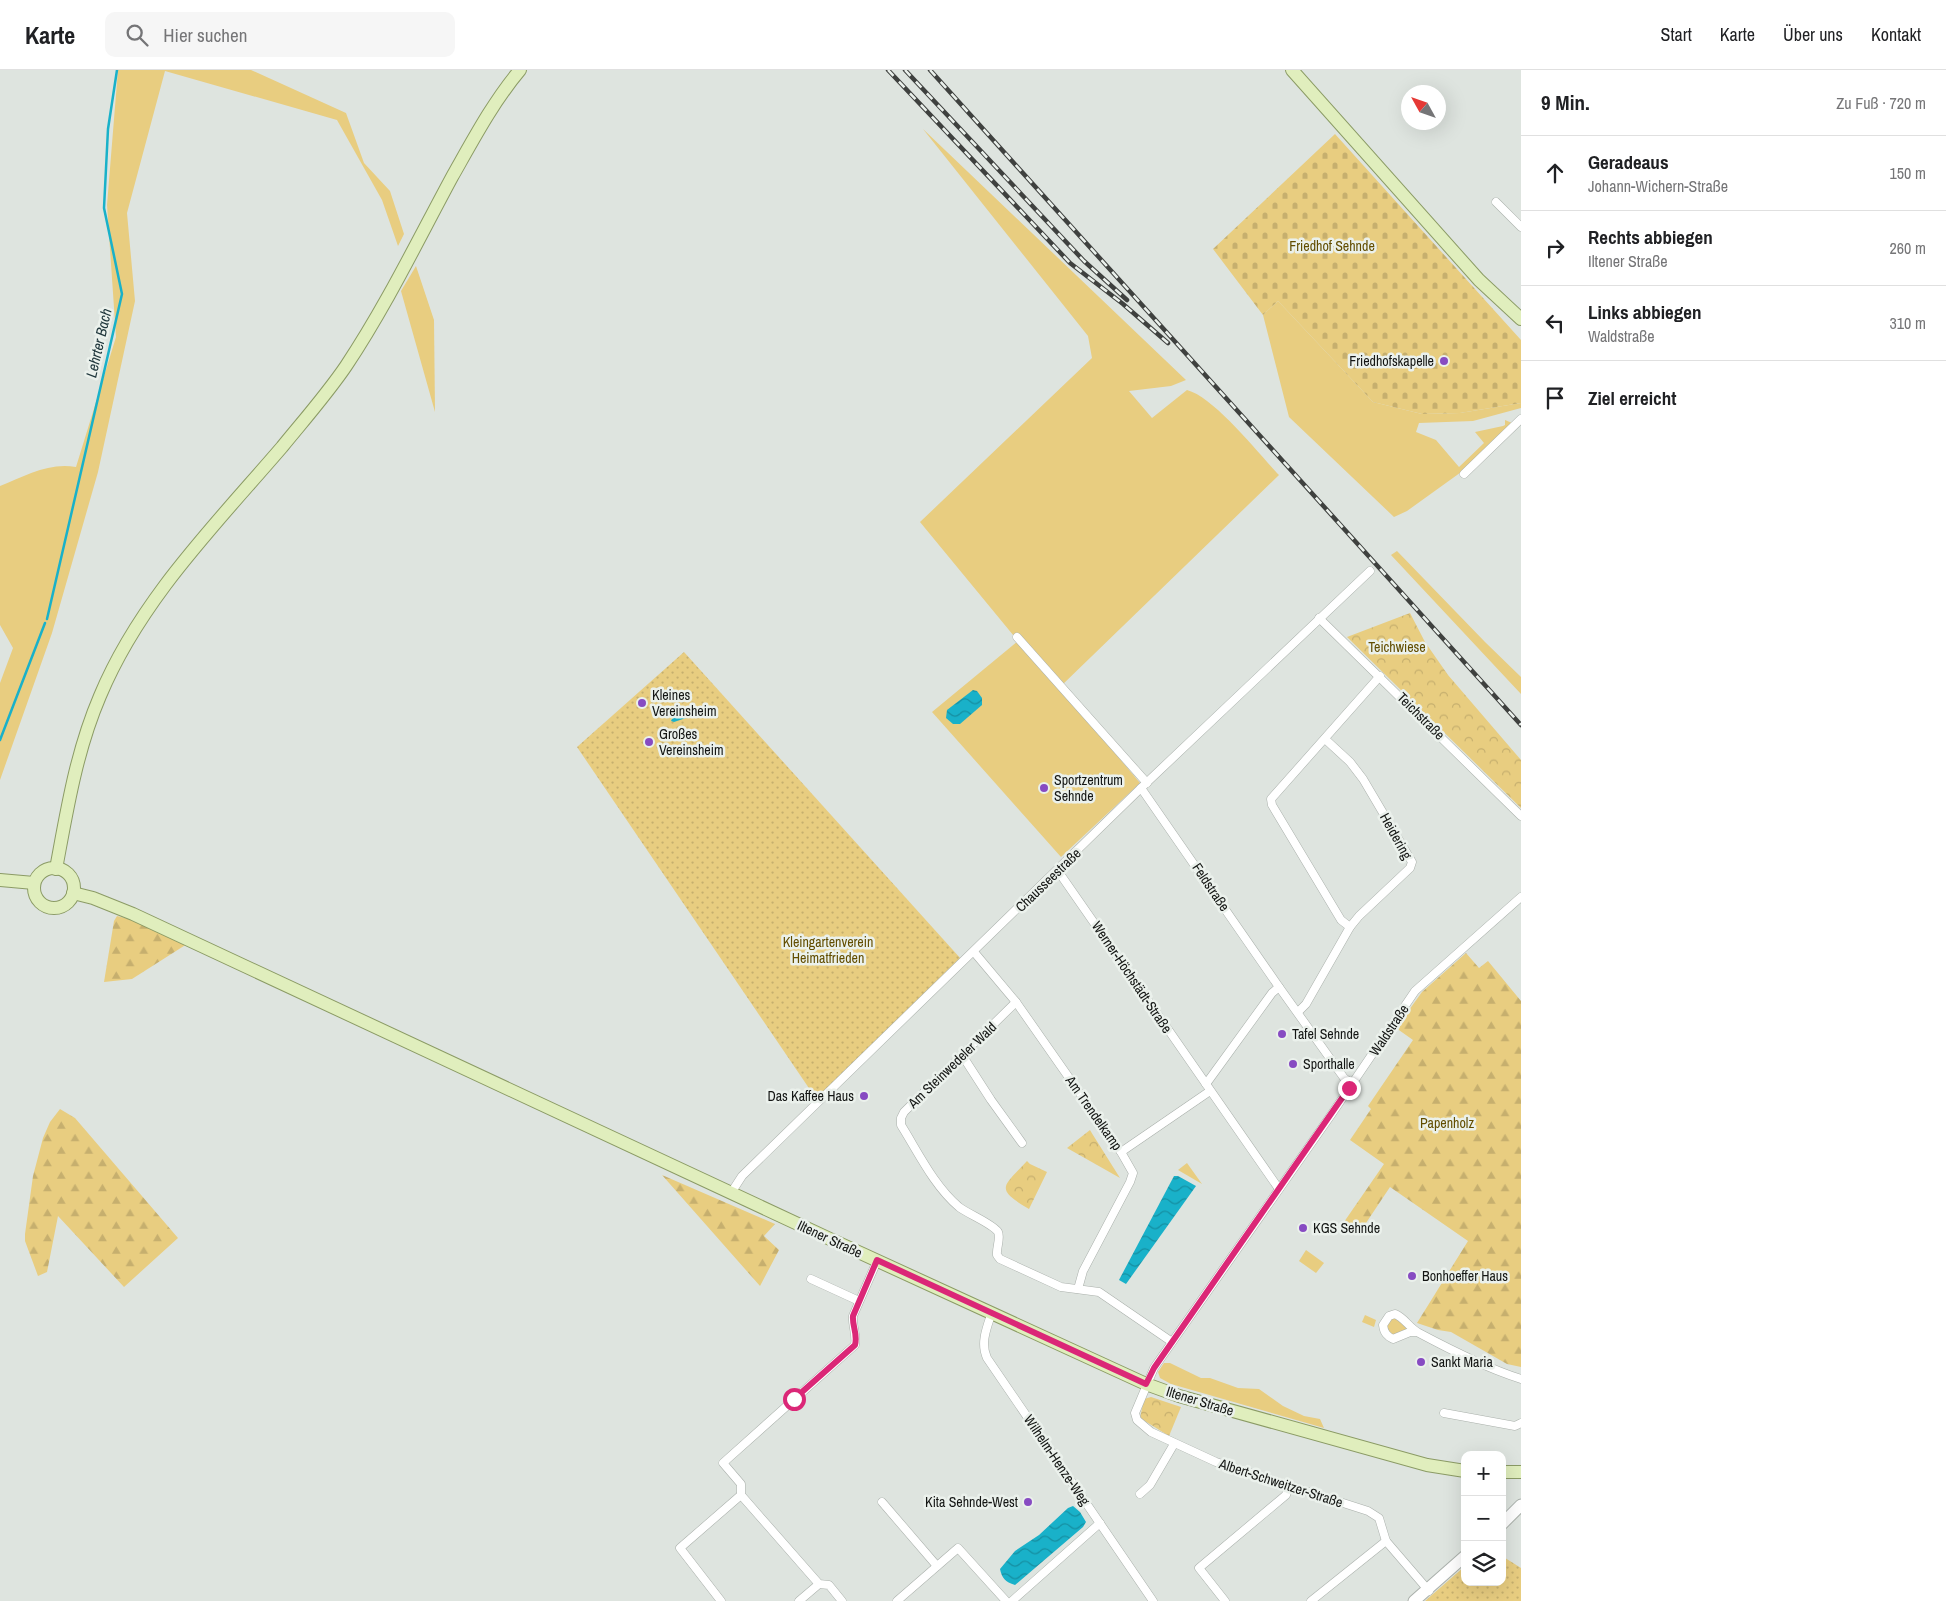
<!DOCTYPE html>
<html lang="de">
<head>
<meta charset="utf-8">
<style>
	:root { --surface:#fff; --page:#f6f6f6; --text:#202124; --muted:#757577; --line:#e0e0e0 }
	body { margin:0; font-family:"Archivo Narrow",sans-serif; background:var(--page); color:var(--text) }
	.controls { position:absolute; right:15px; bottom:15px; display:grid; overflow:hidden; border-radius:10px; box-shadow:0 5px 20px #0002 }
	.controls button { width:45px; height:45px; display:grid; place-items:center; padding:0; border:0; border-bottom:1px solid var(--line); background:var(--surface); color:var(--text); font:25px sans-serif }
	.compass { position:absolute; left:1401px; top:15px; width:45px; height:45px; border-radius:50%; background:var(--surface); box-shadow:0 5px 20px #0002; rotate:310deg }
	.stop { position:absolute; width:15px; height:15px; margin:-11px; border:4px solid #db2777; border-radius:50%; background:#fff }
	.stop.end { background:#db2777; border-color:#fff; box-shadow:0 1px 5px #0008 }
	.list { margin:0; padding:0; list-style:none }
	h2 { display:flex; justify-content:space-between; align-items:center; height:65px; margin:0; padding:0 20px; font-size:21px }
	h2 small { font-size:16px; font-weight:400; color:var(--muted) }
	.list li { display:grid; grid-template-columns:32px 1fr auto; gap:15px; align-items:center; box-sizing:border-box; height:75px; padding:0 20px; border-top:1px solid var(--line) }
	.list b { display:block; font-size:19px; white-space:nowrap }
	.list p { margin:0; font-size:16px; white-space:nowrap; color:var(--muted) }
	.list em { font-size:16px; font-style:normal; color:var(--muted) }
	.icon { flex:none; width:28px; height:28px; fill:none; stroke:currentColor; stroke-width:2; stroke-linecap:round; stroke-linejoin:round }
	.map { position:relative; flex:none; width:1521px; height:1531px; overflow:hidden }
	header { display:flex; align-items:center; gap:30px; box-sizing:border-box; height:70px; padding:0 25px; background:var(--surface); border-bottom:1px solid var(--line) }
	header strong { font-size:24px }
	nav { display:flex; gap:28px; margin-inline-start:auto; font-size:18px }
	.search { width:350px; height:45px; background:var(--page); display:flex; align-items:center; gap:12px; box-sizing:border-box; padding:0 18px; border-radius:10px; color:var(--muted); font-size:19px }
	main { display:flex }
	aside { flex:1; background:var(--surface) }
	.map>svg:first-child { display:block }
	.grass { fill:#e8cd80 }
	.forest { fill:url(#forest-firs) }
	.cemetery { fill:url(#cemetery-stones) }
	.park { fill:url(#park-crowns) }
	.garden { fill:url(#garden-dots) }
	.water { fill:url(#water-waves) }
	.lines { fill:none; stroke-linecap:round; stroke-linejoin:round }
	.stream { stroke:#19b1c9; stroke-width:2.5 }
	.street-casing { stroke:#aab0ab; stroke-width:9 }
	.secondary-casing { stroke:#aab0ab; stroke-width:13 }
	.primary-casing { stroke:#8b9b65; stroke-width:14 }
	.street { stroke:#fff; stroke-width:8 }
	.secondary { stroke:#fff; stroke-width:11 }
	.primary { stroke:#e0eebd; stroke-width:12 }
	.rail-casing { stroke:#3f413f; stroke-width:4.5 }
	.rail { stroke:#ebf1ec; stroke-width:2.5; stroke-dasharray:8; stroke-linecap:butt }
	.route { stroke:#db2777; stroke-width:6 }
	.poi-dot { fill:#874bc2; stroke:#ebf1ec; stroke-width:2 }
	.labels { text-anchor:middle; stroke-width:5; stroke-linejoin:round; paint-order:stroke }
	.park-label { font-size:14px; fill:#624d00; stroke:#ebf1ec }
	.poi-label { font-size:14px; fill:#141614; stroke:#ebf1ec; text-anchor:start }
	.street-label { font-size:14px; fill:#141614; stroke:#ebf1ec }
	.water-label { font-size:15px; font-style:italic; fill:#21383d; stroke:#ebf1ec }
</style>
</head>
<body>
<header>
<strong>Karte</strong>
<div class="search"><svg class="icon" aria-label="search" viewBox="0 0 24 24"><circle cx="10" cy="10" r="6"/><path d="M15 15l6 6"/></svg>Hier suchen</div>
<nav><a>Start</a><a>Karte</a><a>Über uns</a><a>Kontakt</a></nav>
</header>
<main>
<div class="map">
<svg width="1521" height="1531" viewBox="0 0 1521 1531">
	<defs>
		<pattern id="forest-firs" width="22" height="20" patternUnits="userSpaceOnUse" patternTransform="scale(1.25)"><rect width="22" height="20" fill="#e8cd80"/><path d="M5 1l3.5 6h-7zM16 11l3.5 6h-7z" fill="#c6af6e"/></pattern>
		<pattern id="cemetery-stones" width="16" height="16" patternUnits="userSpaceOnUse" patternTransform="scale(1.25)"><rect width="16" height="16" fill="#e8cd80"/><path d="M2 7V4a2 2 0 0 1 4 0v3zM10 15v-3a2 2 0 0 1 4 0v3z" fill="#c6af6e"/></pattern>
		<pattern id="park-crowns" width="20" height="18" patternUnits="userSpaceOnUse" patternTransform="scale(1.25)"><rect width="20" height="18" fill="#e8cd80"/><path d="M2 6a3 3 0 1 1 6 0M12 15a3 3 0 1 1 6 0" fill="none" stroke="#c6af6e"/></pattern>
		<pattern id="garden-dots" width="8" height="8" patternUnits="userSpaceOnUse" patternTransform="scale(1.25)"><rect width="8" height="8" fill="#e8cd80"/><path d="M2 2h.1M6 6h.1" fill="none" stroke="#c6af6e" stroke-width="1.8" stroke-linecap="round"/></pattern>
		<pattern id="water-waves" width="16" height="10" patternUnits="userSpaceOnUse" patternTransform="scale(1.25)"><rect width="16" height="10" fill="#19b1c9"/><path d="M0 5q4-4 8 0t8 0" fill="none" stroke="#158fa2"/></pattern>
	</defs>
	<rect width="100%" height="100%" fill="#dee4df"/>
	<!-- grass -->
	<g class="grass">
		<path d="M 118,0 L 251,0 L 346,43 L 364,93 L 390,121 L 404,164 L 398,176 L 382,130 L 337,50 L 165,1 L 127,143 L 135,231 L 98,402 L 52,563 L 0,710 L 0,613 L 13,578 L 0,555 L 0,416 C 25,406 49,392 76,397 L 116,267 L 107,135 Z"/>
		<path d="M 923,59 L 1186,310 L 1171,316 L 1129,321 L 1152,348 L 1187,320 C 1214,327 1258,383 1279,405 L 1060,617 L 1140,713 L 1061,787 L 932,642 L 1018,571 L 920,452 L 1092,288 L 1088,266 Z"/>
		<path d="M 416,196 L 434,250 L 435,342 L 401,221 Z"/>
		<path d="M 1278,231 L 1373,332 L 1422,344 L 1460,343 L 1521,333 L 1521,338 L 1473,351 L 1419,353 L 1416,362 L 1436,370 L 1459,397 L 1484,373 L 1475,362 L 1503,356 L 1505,355 L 1505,350 L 1512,353 L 1464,400 L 1407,441 L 1394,447 L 1289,347 L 1263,245 Z"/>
		<path d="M 1397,481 L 1485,572 L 1521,607 L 1521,624 L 1391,485 Z"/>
		<path d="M 1187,1093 L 1202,1114 L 1178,1100 Z"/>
		<path d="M 1306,1180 L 1324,1193 L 1316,1203 L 1299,1191 Z"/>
		<path d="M 1365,1245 L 1376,1250 L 1374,1257 L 1362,1252 Z"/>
		<path d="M 1394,1247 L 1404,1252 L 1408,1260 L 1398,1266 L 1389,1265 L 1385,1254 L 1388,1250 Z"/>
		<path d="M 1164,1293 L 1170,1293 L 1201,1308 L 1210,1308 L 1238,1318 L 1259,1319 L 1283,1336 L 1304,1346 L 1320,1349 L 1324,1358 L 1171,1314 L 1160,1308 L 1158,1302 Z"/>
	</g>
	<!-- forest -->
	<g class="forest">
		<path d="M 117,846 L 129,849 L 187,874 L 132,909 L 104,912 L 114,851 Z"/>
		<path d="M 1466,883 L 1479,898 L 1488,891 L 1521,931 L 1521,1297 L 1507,1294 L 1451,1262 L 1438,1260 L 1417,1253 L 1468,1171 L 1390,1117 L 1358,1165 L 1344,1152 L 1384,1094 L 1350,1070 L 1371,1039 L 1368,1036 L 1413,970 L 1396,958 L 1422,922 Z"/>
		<path d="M 60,1039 L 75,1048 L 178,1168 L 124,1217 L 58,1146 L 47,1202 L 38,1206 L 25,1171 L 25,1164 L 33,1106 L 43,1068 L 50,1052 Z"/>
		<path d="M 662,1105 L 775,1154 L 764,1166 L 779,1180 L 760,1216 Z"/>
	</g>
	<!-- cemetery -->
	<path class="cemetery" d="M 1335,64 L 1521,270 L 1521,333 L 1460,343 L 1422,344 L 1373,332 L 1278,231 L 1263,245 L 1213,179 Z"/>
	<!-- park -->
	<g class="park">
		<path d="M 1410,543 L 1425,572 L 1448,605 L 1521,690 L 1521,738 L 1347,567 Z"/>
		<path d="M 1090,1060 L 1093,1065 L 1120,1108 L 1067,1078 Z"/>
		<path d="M 1027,1091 L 1030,1094 L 1047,1102 L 1029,1139 C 994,1118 1003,1117 1027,1091 Z"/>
		<path d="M 1151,1327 L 1181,1337 L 1169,1366 L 1140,1348 L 1144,1329 Z"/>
	</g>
	<!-- garden -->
	<g class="garden">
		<path d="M 684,582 L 961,889 L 817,1030 L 577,677 Z"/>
		<path d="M 1502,1486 L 1521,1498 L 1521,1531 L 1425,1531 L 1465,1496 L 1465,1512 L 1502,1512 Z"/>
	</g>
	<!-- water -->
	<g class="water">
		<path d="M 973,620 L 977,621 L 982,628 L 982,635 L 960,654 L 953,654 L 946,648 L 947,640 Z"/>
		<path d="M 683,640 L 688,641 L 686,648 L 674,652 L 671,651 L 672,649 Z"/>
		<path d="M 1174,1106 L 1178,1106 L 1196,1116 L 1126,1214 L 1119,1210 Z"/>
		<path d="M 1073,1436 L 1080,1442 L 1086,1452 L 1083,1457 L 1015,1515 C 1005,1512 1002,1508 1000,1499 L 1015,1481 L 1039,1465 L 1068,1438 Z"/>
	</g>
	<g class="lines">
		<!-- stream -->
		<g class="stream">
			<path d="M 47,549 L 122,224 L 104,138 L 108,59 L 117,0"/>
			<path d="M 0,670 L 45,553"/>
		</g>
		<!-- street casing -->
		<g class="street-casing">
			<g id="street">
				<path d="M 1496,132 L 1521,157"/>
				<path d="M 1464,404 L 1521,349"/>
				<path d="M 1319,548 L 1521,746"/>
				<path d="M 1017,567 L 1147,713"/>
				<path d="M 1141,718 L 1279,917 L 1344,1008 L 1352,1014"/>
				<path d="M 1058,801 L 1279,1119"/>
				<path d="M 1350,857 L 1341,850 L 1272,735 L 1271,729 L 1380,606"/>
				<path d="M 974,882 L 1016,932 L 1121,1082 L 1133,1103 L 1130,1112 L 1083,1201 L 1078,1219"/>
				<path d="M 1016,932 L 904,1042 L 901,1048 L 901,1055 C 918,1082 934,1116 959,1137 C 968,1144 993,1154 998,1162 C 1001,1168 996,1178 997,1185 L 1000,1189 L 1061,1217 L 1099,1222 L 1172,1272"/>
				<path d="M 1298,942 L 1306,934 L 1350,857 L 1359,846 L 1410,798 L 1412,792 L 1363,709 L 1350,692 L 1325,669"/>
				<path d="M 962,985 L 991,1030 L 1022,1073"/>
				<path d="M 1206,1014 L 1272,923 L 1279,917"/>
				<path d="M 1121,1082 L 1210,1021"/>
				<path d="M 731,1123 L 742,1106 L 1141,718 L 1370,501"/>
				<path d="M 811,1209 L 859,1231"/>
				<path d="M 992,1242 C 987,1257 980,1273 987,1288 L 1153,1531"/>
				<path d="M 1417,1262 L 1410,1262 L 1393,1269 C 1387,1266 1384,1263 1383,1255 L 1389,1246 L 1395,1244 C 1405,1248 1409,1258 1419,1263 C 1451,1280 1486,1298 1521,1309"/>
				<path d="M 1444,1343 L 1515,1356 L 1521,1353"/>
				<path d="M 1140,1424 L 1150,1415 L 1174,1374"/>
				<path d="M 882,1432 L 937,1496"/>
				<path d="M 1429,1521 L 1386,1471 L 1379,1448 L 1368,1441 L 1216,1392 L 1151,1362 L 1137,1350 L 1135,1343 L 1154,1298 L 1331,1045 L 1415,921 L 1521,827"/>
				<path d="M 721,1531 L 680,1478 L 741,1425"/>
				<path d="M 799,1531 L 819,1514"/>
				<path d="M 842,1531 L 829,1515 L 819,1514 L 741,1425 L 741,1414 L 723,1393 L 855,1275 C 857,1264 852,1256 853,1246 L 877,1191"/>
				<path d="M 897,1531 L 958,1478 L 1006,1531"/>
				<path d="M 1012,1531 L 1100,1453"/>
				<path d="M 1225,1531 L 1199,1498 L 1286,1425 L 1289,1416"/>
				<path d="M 1311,1531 L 1386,1471"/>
			</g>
		</g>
		<!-- secondary casing -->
		<g class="secondary-casing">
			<g id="secondary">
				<path d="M 1502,1454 L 1521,1435"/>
				<path d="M 1414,1531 L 1465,1486"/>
			</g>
		</g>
		<!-- primary casing -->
		<g class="primary-casing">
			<g id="primary">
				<path d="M 1292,0 L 1479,210 L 1521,249"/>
				<circle cx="54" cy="818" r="20"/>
				<path d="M 56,799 C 67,740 76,682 100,626 C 140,530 215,455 282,377 C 304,350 327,324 346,296 C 386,236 418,170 452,107 C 473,70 493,32 520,0"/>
				<path d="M 0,810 L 34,813"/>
				<path d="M 73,823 L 93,828 L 133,844 L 830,1169 L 1146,1314 L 1179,1326 L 1427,1395 L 1465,1401"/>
				<path d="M 1502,1402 L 1521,1402"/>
			</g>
		</g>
		<!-- street -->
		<use href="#street" class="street"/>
		<!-- secondary -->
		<use href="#secondary" class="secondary"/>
		<!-- primary -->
		<use href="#primary" class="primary"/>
		<!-- rail casing -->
		<g class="rail-casing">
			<g id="rail">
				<path d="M 888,0 L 1070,193 L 1123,234 L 1168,273"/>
				<path d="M 905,0 L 1084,191 L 1127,230"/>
				<path d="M 930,0 L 1521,655"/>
			</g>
		</g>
		<!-- rail -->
		<use href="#rail" class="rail"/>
	</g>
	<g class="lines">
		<!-- route -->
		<path class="route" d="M 794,1329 L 855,1275 C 858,1264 852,1256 853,1246 L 877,1190 L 1146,1314 L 1154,1298 L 1349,1018"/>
	</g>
	<!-- markers -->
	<g class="poi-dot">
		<circle cx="1444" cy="291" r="5"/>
		<circle cx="642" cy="633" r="5"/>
		<circle cx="649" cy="672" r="5"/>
		<circle cx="1044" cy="718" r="5"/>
		<circle cx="1282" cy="964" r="5"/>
		<circle cx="1293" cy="994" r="5"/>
		<circle cx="864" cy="1026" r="5"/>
		<circle cx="1303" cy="1158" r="5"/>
		<circle cx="1412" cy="1206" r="5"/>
		<circle cx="1421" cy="1292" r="5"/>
		<circle cx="1028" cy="1432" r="5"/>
	</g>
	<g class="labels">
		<!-- park labels -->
		<g class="park-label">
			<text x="1332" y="181">Friedhof Sehnde</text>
			<text x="1397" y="582">Teichwiese</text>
			<text x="828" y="877">Kleingartenverein<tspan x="828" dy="16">Heimatfrieden</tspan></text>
			<text x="1447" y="1058">Papenholz</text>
		</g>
		<!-- poi labels -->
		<g class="poi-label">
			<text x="1434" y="296" text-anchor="end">Friedhofskapelle</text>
			<text x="652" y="630">Kleines<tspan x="652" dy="16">Vereinsheim</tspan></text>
			<text x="659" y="669">Großes<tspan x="659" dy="16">Vereinsheim</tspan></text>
			<text x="1054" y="715">Sportzentrum<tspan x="1054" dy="16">Sehnde</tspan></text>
			<text x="1292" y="969">Tafel Sehnde</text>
			<text x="1303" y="999">Sporthalle</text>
			<text x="854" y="1031" text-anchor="end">Das Kaffee Haus</text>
			<text x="1313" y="1163">KGS Sehnde</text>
			<text x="1422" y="1211">Bonhoeffer Haus</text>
			<text x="1431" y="1297">Sankt Maria</text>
			<text x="1018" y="1437" text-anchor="end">Kita Sehnde-West</text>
		</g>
		<!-- street labels -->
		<g class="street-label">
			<text transform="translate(1421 646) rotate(45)" y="5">Teichstraße</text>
			<text transform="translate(1396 766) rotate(61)" y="5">Heidering</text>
			<text transform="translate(1048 810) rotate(-44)" y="5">Chausseestraße</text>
			<text transform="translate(1211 817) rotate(56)" y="5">Feldstraße</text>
			<text transform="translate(1132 907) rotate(56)" y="5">Werner-Höchstädt-Straße</text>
			<text transform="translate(1389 960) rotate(-56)" y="5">Waldstraße</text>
			<text transform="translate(952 995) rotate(-44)" y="5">Am Steinwedeler Wald</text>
			<text transform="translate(1094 1043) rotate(55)" y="5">Am Trendelkamp</text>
			<text transform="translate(830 1169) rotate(25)" y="5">Iltener Straße</text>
			<text transform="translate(1200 1331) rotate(17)" y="5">Iltener Straße</text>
			<text transform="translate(1057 1390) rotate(56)" y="5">Wilhelm-Henze-Weg</text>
			<text transform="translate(1281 1413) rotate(18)" y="5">Albert-Schweitzer-Straße</text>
		</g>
		<!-- water labels -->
		<g class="water-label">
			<text transform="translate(99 273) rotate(-77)" y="5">Lehrter Bach</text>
		</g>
	</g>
</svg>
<div class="controls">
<button>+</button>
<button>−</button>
<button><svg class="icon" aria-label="layers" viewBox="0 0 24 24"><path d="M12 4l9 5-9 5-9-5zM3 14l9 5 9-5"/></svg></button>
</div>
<svg class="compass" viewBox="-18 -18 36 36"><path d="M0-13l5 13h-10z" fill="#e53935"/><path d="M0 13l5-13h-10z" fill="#757577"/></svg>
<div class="stop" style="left:794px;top:1329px"></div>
<div class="stop end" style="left:1349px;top:1018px"></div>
</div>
<aside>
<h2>9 Min.<small>Zu Fuß · 720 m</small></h2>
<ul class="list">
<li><svg class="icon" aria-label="ahead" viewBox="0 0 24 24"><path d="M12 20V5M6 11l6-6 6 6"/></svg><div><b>Geradeaus</b><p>Johann-Wichern-Straße</p></div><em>150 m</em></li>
<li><svg class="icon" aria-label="right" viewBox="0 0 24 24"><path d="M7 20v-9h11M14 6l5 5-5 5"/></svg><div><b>Rechts abbiegen</b><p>Iltener Straße</p></div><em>260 m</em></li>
<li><svg class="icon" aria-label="left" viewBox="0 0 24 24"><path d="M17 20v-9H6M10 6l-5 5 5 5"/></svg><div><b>Links abbiegen</b><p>Waldstraße</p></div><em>310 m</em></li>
<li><svg class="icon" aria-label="arrive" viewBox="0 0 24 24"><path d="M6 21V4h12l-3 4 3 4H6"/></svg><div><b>Ziel erreicht</b></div></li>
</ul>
</aside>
</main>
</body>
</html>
